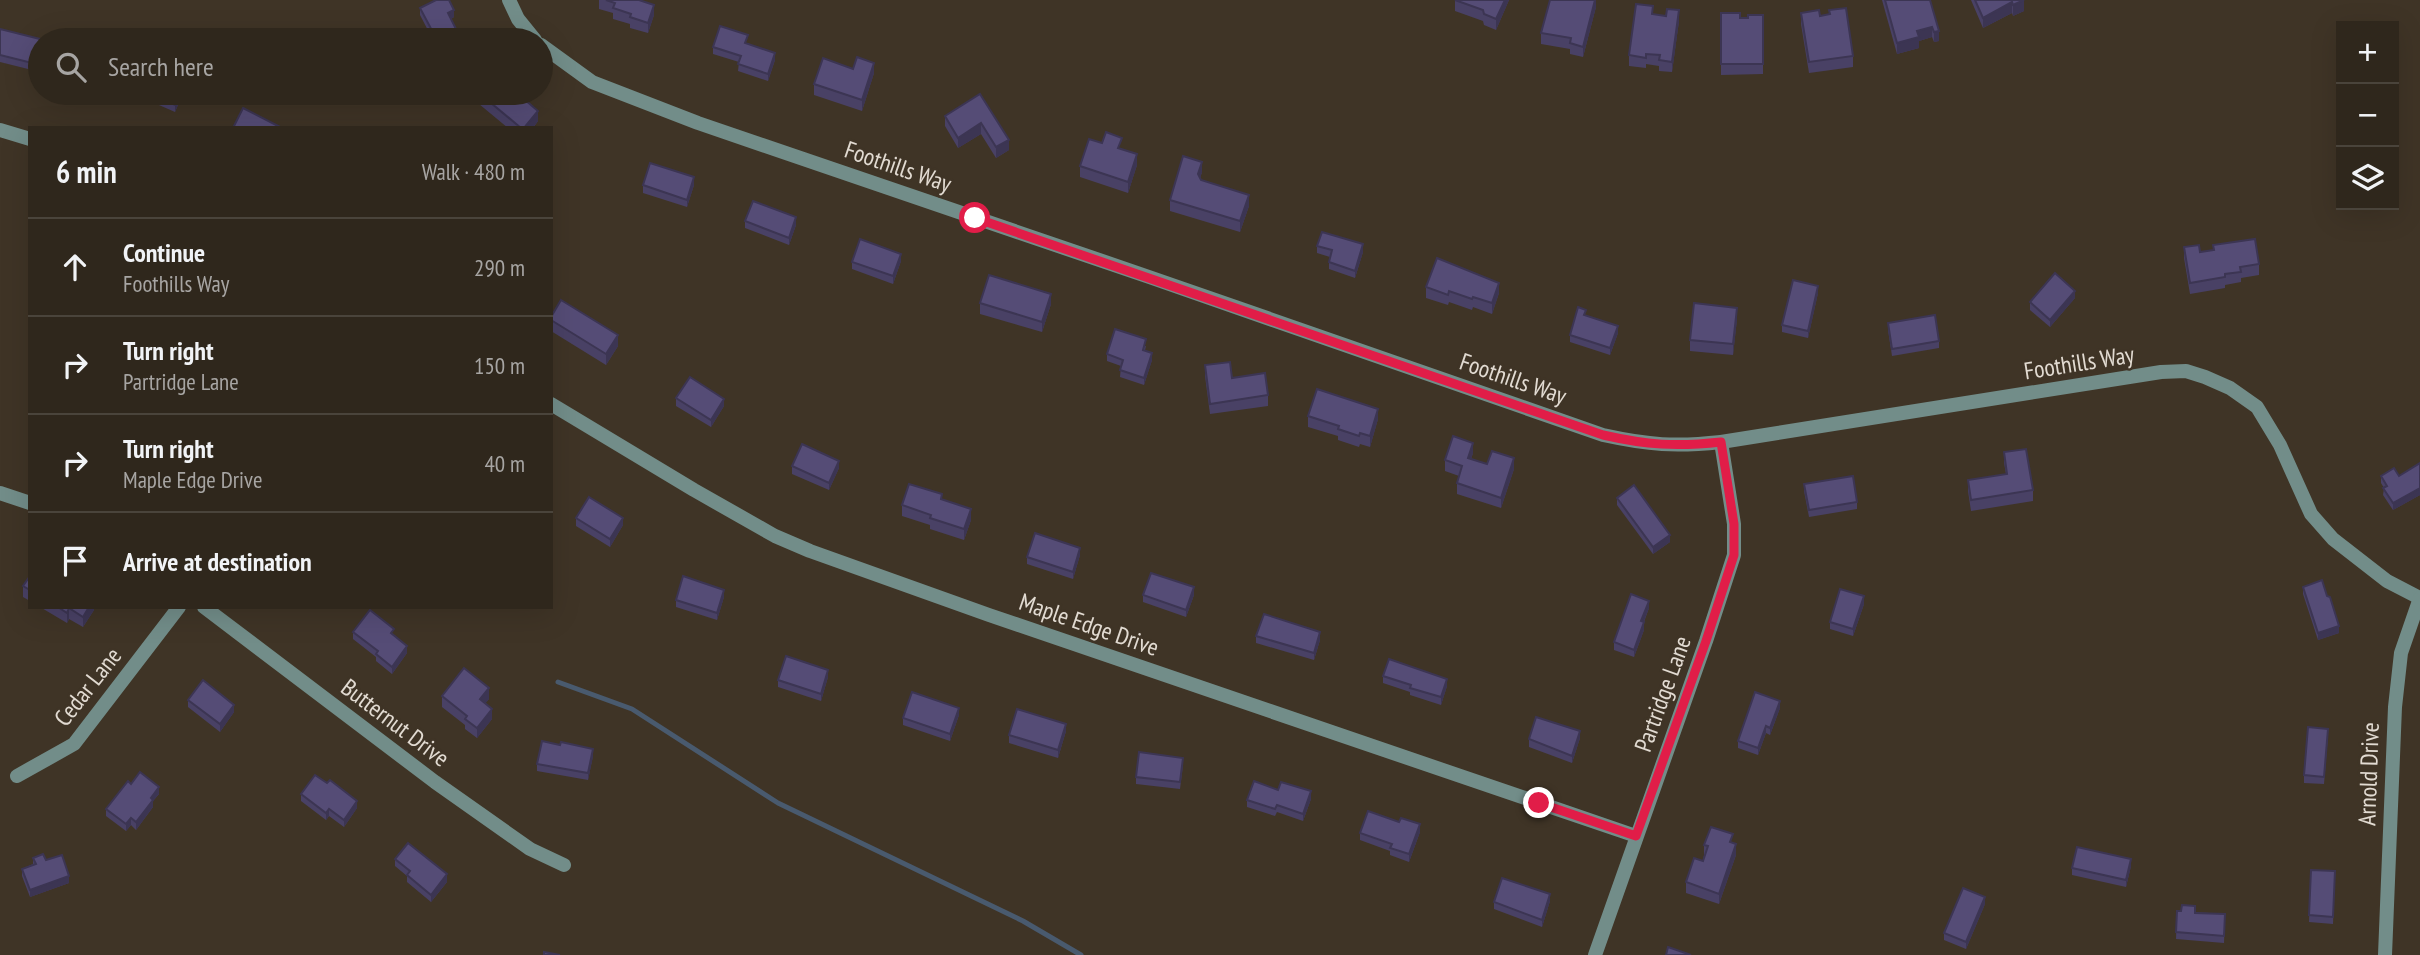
<!DOCTYPE html>
<html lang="en">
<head>
<meta charset="utf-8">
<style>
	:root { --surface:#2f271c; --page:#3b3329; --text:#f1f3f6; --muted:#a7a5a3; --line:#4a443b }
	body { margin:0; font-family:"PT Sans Narrow",sans-serif; background:var(--page); color:var(--text) }
	.controls { position:absolute; right:21px; top:21px; display:grid; overflow:hidden; border-radius:0px; box-shadow:0 7px 28px #0002 }
	.controls button { width:63px; height:63px; display:grid; place-items:center; padding:0; border:0; border-bottom:2px solid var(--line); background:var(--surface); color:var(--text); font:35px sans-serif }
	.stop { position:absolute; width:21px; height:21px; margin:-16px; border:5px solid #e11d48; border-radius:50%; background:#fff }
	.stop.end { background:#e11d48; border-color:#fff; box-shadow:0 2px 7px #0008 }
	.list { margin:0; padding:0; list-style:none }
	h2 { display:flex; justify-content:space-between; align-items:center; height:91px; margin:0; padding:0 28px; font-size:30px }
	h2 small { font-size:23px; font-weight:400; color:var(--muted) }
	.list li { display:grid; grid-template-columns:46px 1fr auto; gap:21px; align-items:center; box-sizing:border-box; height:98px; padding:0 28px; border-top:2px solid var(--line) }
	.list b { display:block; font-size:26px; white-space:nowrap }
	.list p { margin:0; font-size:23px; white-space:nowrap; color:var(--muted) }
	.list em { font-size:23px; font-style:normal; color:var(--muted) }
	.icon { flex:none; width:38px; height:38px; fill:none; stroke:currentColor; stroke-width:2; stroke-linecap:round; stroke-linejoin:round }
	.map { position:relative; flex:none; width:2420px; height:955px; overflow:hidden }
	.search { position:absolute; background:var(--surface); box-shadow:0 7px 28px #0002; left:28px; top:28px; width:525px; height:77px; display:flex; align-items:center; gap:18px; box-sizing:border-box; padding:0 24px; border-radius:38px; color:var(--muted); font-size:26px }
	.panel { position:absolute; background:var(--surface); box-shadow:0 7px 28px #0002; left:28px; top:126px; width:525px; height:483px; border-radius:0px }
	.map>svg:first-child { display:block }
	.lines { fill:none; stroke-linecap:round; stroke-linejoin:round }
	.stream { stroke:#495a6e; stroke-width:5 }
	.street { stroke:#728d89; stroke-width:14 }
	.wall { fill:#494165 }
	.shaded-wall { fill:#3c3553 }
	.building { fill:#554c76; stroke:#3c3553; stroke-width:2 }
	.route { stroke:#e11d48; stroke-width:9 }
	.labels { text-anchor:middle; stroke-width:5; stroke-linejoin:round; paint-order:stroke }
	.street-label { font-size:24px; fill:#e2dbd2; stroke:#3f3426 }
</style>
</head>
<body>
<div class="map">
<svg width="2420" height="955" viewBox="0 0 2420 955">
	<rect width="100%" height="100%" fill="#3f3426"/>
	<g class="lines">
		<!-- stream -->
		<path class="stream" d="M 558,682 L 632,709 L 778,803 L 1023,921 L 1081,955"/>
		<!-- street -->
		<g class="street">
			<path d="M 509,0 L 518,19 L 535,40"/>
			<path d="M 541,45 L 592,82 L 698,123 L 1152,278 L 1603,435 C 1649,445 1675,447 1721,442 L 2161,372 L 2186,371 L 2205,377 L 2230,388 L 2257,407 L 2280,445 L 2311,514 L 2333,539 L 2387,581 L 2420,598"/>
			<path d="M 0,130 L 30,139"/>
			<path d="M 551,404 L 694,490 L 775,536 L 810,551 L 989,615 L 1636,836"/>
			<path d="M 0,493 L 30,503"/>
			<path d="M 204,607 L 435,782 L 530,849 L 564,865"/>
			<path d="M 17,776 L 74,744 L 179,607"/>
			<path d="M 1595,955 L 1706,641 L 1734,555 L 1734,524 L 1721,442"/>
			<path d="M 2385,955 L 2395,707 L 2401,653 L 2420,598"/>
		</g>
	</g>
	<!-- wall -->
	<g class="wall">
		<path d="M 599,0 L 639,0 L 654,15 L 648,33 L 630,28 L 630,24 L 613,19 L 613,13 L 599,9 Z"/>
		<path d="M 1455,0 L 1509,0 L 1496,30 L 1484,25 L 1483,21 L 1455,11 Z"/>
		<path d="M 1596,0 L 1596,7 L 1583,57 L 1570,54 L 1570,49 L 1541,44 L 1541,33 Z"/>
		<path d="M 1882,0 L 1930,0 L 1939,41 L 1934,42 L 1932,37 L 1919,41 L 1919,48 L 1897,54 Z"/>
		<path d="M 1971,0 L 2024,0 L 2024,11 L 2013,16 L 2012,13 L 1983,28 Z"/>
		<path d="M 420,8 L 454,17 L 451,19 L 457,38 L 454,40 L 433,40 L 420,15 Z"/>
		<path d="M 1721,13 L 1740,18 L 1748,18 L 1763,15 L 1763,74 L 1721,75 Z"/>
		<path d="M 1801,13 L 1820,16 L 1853,56 L 1853,67 L 1809,73 L 1801,24 Z"/>
		<path d="M 1653,14 L 1679,21 L 1672,72 L 1659,71 L 1659,66 L 1646,64 L 1646,68 L 1629,66 L 1629,55 Z"/>
		<path d="M 0,31 L 40,40 L 40,72 L 0,62 Z"/>
		<path d="M 748,43 L 775,60 L 768,81 L 738,71 L 739,62 L 713,54 L 713,47 Z"/>
		<path d="M 853,69 L 874,73 L 862,111 L 814,95 L 814,84 Z"/>
		<path d="M 136,93 L 183,93 L 175,112 L 136,95 Z"/>
		<path d="M 473,93 L 524,93 L 527,101 L 538,121 L 533,128 L 508,128 L 473,99 Z"/>
		<path d="M 980,94 L 1009,150 L 996,158 L 981,134 L 958,148 L 945,126 L 945,116 Z"/>
		<path d="M 1121,149 L 1137,165 L 1128,193 L 1080,177 L 1080,166 Z"/>
		<path d="M 1202,172 L 1200,178 L 1201,180 L 1249,206 L 1240,232 L 1170,211 L 1170,200 Z"/>
		<path d="M 643,185 L 694,185 L 687,207 L 643,193 Z"/>
		<path d="M 745,221 L 796,225 L 789,245 L 745,228 Z"/>
		<path d="M 2213,245 L 2259,264 L 2259,275 L 2241,278 L 2241,282 L 2225,285 L 2225,288 L 2190,294 L 2184,258 L 2184,247 L 2200,252 L 2213,250 Z"/>
		<path d="M 1317,246 L 1363,252 L 1355,278 L 1329,269 L 1329,262 L 1330,257 L 1317,253 Z"/>
		<path d="M 901,261 L 893,284 L 852,269 L 852,262 Z"/>
		<path d="M 1426,287 L 1499,293 L 1492,314 L 1473,307 L 1472,310 L 1449,302 L 1448,305 L 1426,298 Z"/>
		<path d="M 1818,293 L 1808,338 L 1782,332 L 1782,325 Z"/>
		<path d="M 2075,298 L 2050,327 L 2030,310 L 2030,302 Z"/>
		<path d="M 980,303 L 1051,304 L 1042,332 L 980,314 Z"/>
		<path d="M 1586,316 L 1618,333 L 1610,355 L 1570,342 L 1570,335 Z"/>
		<path d="M 551,317 L 618,346 L 606,365 L 551,331 Z"/>
		<path d="M 1737,319 L 1733,355 L 1690,351 L 1690,340 Z"/>
		<path d="M 1888,323 L 1939,341 L 1939,348 L 1892,356 L 1888,330 Z"/>
		<path d="M 1146,346 L 1145,350 L 1152,360 L 1144,385 L 1120,377 L 1121,366 L 1107,361 L 1107,354 Z"/>
		<path d="M 1205,365 L 1268,395 L 1268,406 L 1210,414 L 1205,376 Z"/>
		<path d="M 676,398 L 724,406 L 711,427 L 676,406 Z"/>
		<path d="M 1308,416 L 1378,419 L 1370,447 L 1360,444 L 1359,447 L 1338,440 L 1338,436 L 1308,427 Z"/>
		<path d="M 2004,452 L 2033,490 L 2033,501 L 1971,511 L 1968,491 L 1968,480 L 2006,474 L 2004,463 Z"/>
		<path d="M 1473,453 L 1471,459 L 1487,464 L 1514,469 L 1501,508 L 1457,494 L 1457,483 L 1459,476 L 1445,471 L 1445,460 Z"/>
		<path d="M 2420,463 L 2420,495 L 2393,510 L 2383,495 L 2384,488 L 2381,483 L 2381,476 L 2399,476 Z"/>
		<path d="M 792,466 L 839,468 L 829,490 L 792,474 Z"/>
		<path d="M 1804,484 L 1857,502 L 1857,509 L 1809,517 L 1804,491 Z"/>
		<path d="M 1617,498 L 1670,542 L 1653,554 L 1617,505 Z"/>
		<path d="M 942,500 L 971,520 L 964,540 L 930,529 L 930,525 L 902,516 L 902,505 Z"/>
		<path d="M 576,518 L 623,525 L 610,547 L 576,526 Z"/>
		<path d="M 1080,555 L 1073,579 L 1027,564 L 1027,557 Z"/>
		<path d="M 30,576 L 30,601 L 23,597 L 23,586 Z"/>
		<path d="M 2303,587 L 2339,633 L 2318,640 L 2303,594 Z"/>
		<path d="M 1143,595 L 1194,595 L 1186,617 L 1143,602 Z"/>
		<path d="M 724,597 L 717,620 L 676,607 L 676,600 Z"/>
		<path d="M 1864,604 L 1853,636 L 1830,629 L 1830,622 Z"/>
		<path d="M 40,607 L 94,607 L 94,610 L 83,627 L 69,619 L 67,623 Z"/>
		<path d="M 1649,608 L 1644,622 L 1644,630 L 1634,657 L 1614,650 L 1614,642 Z"/>
		<path d="M 353,632 L 394,636 L 407,653 L 392,674 L 376,661 L 376,657 L 353,639 Z"/>
		<path d="M 1256,636 L 1320,640 L 1314,660 L 1256,643 Z"/>
		<path d="M 1383,676 L 1447,686 L 1441,705 L 1410,695 L 1410,692 L 1383,683 Z"/>
		<path d="M 828,677 L 821,701 L 778,687 L 778,680 Z"/>
		<path d="M 442,696 L 489,699 L 485,703 L 492,719 L 477,738 L 465,729 L 465,725 L 442,707 Z"/>
		<path d="M 188,700 L 234,712 L 220,732 L 188,707 Z"/>
		<path d="M 1780,708 L 1770,735 L 1766,733 L 1758,755 L 1738,748 L 1738,741 Z"/>
		<path d="M 959,715 L 950,741 L 903,725 L 903,718 Z"/>
		<path d="M 1066,731 L 1058,758 L 1009,743 L 1009,735 Z"/>
		<path d="M 2328,736 L 2324,784 L 2304,783 L 2304,775 Z"/>
		<path d="M 1580,738 L 1572,763 L 1529,747 L 1529,739 Z"/>
		<path d="M 560,745 L 593,756 L 588,780 L 537,771 L 537,764 Z"/>
		<path d="M 1183,765 L 1180,789 L 1136,784 L 1136,777 Z"/>
		<path d="M 131,784 L 159,794 L 153,801 L 153,807 L 136,830 L 131,825 L 126,831 L 106,816 L 106,809 Z"/>
		<path d="M 1278,790 L 1311,799 L 1303,821 L 1277,812 L 1275,816 L 1247,807 L 1247,800 Z"/>
		<path d="M 301,794 L 357,808 L 344,827 L 329,816 L 326,820 L 301,801 Z"/>
		<path d="M 1420,832 L 1409,862 L 1390,855 L 1390,851 L 1360,840 L 1360,833 Z"/>
		<path d="M 1733,843 L 1736,855 L 1719,904 L 1686,893 L 1686,882 L 1703,861 L 1704,855 L 1704,845 Z"/>
		<path d="M 33,858 L 46,860 L 69,883 L 30,897 L 22,876 L 22,869 L 33,864 Z"/>
		<path d="M 395,859 L 447,882 L 431,902 L 407,882 L 407,876 L 395,866 Z"/>
		<path d="M 2131,866 L 2126,887 L 2072,875 L 2072,868 Z"/>
		<path d="M 2311,870 L 2335,871 L 2333,924 L 2309,922 Z"/>
		<path d="M 1550,901 L 1542,927 L 1494,909 L 1494,902 Z"/>
		<path d="M 1985,904 L 1966,949 L 1944,940 L 1944,933 Z"/>
		<path d="M 2177,911 L 2225,914 L 2224,943 L 2176,939 Z"/>
	</g>
	<!-- shaded-wall -->
	<g class="shaded-wall">
		<path d="M 1505,0 L 1509,0 L 1496,30 L 1496,19 Z"/>
		<path d="M 1595,0 L 1596,0 L 1596,7 L 1583,57 L 1583,47 Z"/>
		<path d="M 2024,0 L 2024,11 L 2013,16 L 2013,5 Z"/>
		<path d="M 2012,2 L 2012,13 L 1983,28 L 1983,18 Z"/>
		<path d="M 654,5 L 654,15 L 648,33 L 648,23 Z"/>
		<path d="M 454,10 L 454,17 L 448,21 L 448,13 Z"/>
		<path d="M 1679,10 L 1679,21 L 1672,72 L 1672,62 Z"/>
		<path d="M 1932,27 L 1932,37 L 1919,41 L 1919,48 L 1897,54 L 1897,43 L 1917,31 Z"/>
		<path d="M 457,31 L 457,38 L 454,40 L 440,40 Z"/>
		<path d="M 1939,31 L 1939,41 L 1934,42 L 1934,32 Z"/>
		<path d="M 775,53 L 775,60 L 768,81 L 768,74 Z"/>
		<path d="M 874,63 L 874,73 L 862,111 L 862,100 Z"/>
		<path d="M 180,93 L 183,93 L 175,112 L 175,105 Z"/>
		<path d="M 538,111 L 538,121 L 533,128 L 524,128 Z"/>
		<path d="M 981,123 L 981,134 L 958,148 L 958,138 Z"/>
		<path d="M 1009,140 L 1009,150 L 996,158 L 996,147 Z"/>
		<path d="M 1137,154 L 1137,165 L 1128,193 L 1128,182 Z"/>
		<path d="M 1202,162 L 1202,172 L 1198,185 L 1198,174 Z"/>
		<path d="M 694,177 L 694,185 L 687,207 L 687,200 Z"/>
		<path d="M 1249,195 L 1249,206 L 1240,232 L 1240,221 Z"/>
		<path d="M 796,217 L 796,225 L 789,245 L 789,238 Z"/>
		<path d="M 1363,244 L 1363,252 L 1355,278 L 1355,271 Z"/>
		<path d="M 901,254 L 901,261 L 893,284 L 893,276 Z"/>
		<path d="M 1499,283 L 1499,293 L 1492,314 L 1492,303 Z"/>
		<path d="M 1818,286 L 1818,293 L 1808,338 L 1808,331 Z"/>
		<path d="M 2075,291 L 2075,298 L 2050,327 L 2050,320 Z"/>
		<path d="M 1051,294 L 1051,304 L 1042,332 L 1042,322 Z"/>
		<path d="M 1737,308 L 1737,319 L 1733,355 L 1733,344 Z"/>
		<path d="M 1618,326 L 1618,333 L 1610,355 L 1610,348 Z"/>
		<path d="M 618,335 L 618,346 L 606,365 L 606,354 Z"/>
		<path d="M 1152,353 L 1152,360 L 1144,385 L 1144,378 Z"/>
		<path d="M 724,399 L 724,406 L 711,427 L 711,420 Z"/>
		<path d="M 1378,409 L 1378,419 L 1370,447 L 1370,436 Z"/>
		<path d="M 1473,443 L 1473,453 L 1468,469 L 1468,458 Z"/>
		<path d="M 1514,458 L 1514,469 L 1501,508 L 1501,498 Z"/>
		<path d="M 839,461 L 839,468 L 829,490 L 829,483 Z"/>
		<path d="M 2420,488 L 2420,495 L 2393,510 L 2393,503 Z"/>
		<path d="M 971,509 L 971,520 L 964,540 L 964,529 Z"/>
		<path d="M 623,518 L 623,525 L 610,547 L 610,539 Z"/>
		<path d="M 1670,535 L 1670,542 L 1653,554 L 1653,547 Z"/>
		<path d="M 1080,548 L 1080,555 L 1073,579 L 1073,572 Z"/>
		<path d="M 1194,587 L 1194,595 L 1186,617 L 1186,610 Z"/>
		<path d="M 724,590 L 724,597 L 717,620 L 717,613 Z"/>
		<path d="M 1864,596 L 1864,604 L 1853,636 L 1853,629 Z"/>
		<path d="M 1649,601 L 1649,608 L 1641,629 L 1641,621 Z"/>
		<path d="M 89,607 L 94,607 L 94,610 L 83,627 L 83,617 Z"/>
		<path d="M 69,608 L 69,619 L 67,623 L 67,613 Z"/>
		<path d="M 1644,622 L 1644,630 L 1634,657 L 1634,650 Z"/>
		<path d="M 2339,626 L 2339,633 L 2318,640 L 2318,633 Z"/>
		<path d="M 1320,632 L 1320,640 L 1314,660 L 1314,653 Z"/>
		<path d="M 407,646 L 407,653 L 392,674 L 392,667 Z"/>
		<path d="M 828,670 L 828,677 L 821,701 L 821,694 Z"/>
		<path d="M 1447,679 L 1447,686 L 1441,705 L 1441,697 Z"/>
		<path d="M 489,688 L 489,699 L 480,710 L 480,699 Z"/>
		<path d="M 1780,701 L 1780,708 L 1770,735 L 1770,728 Z"/>
		<path d="M 234,705 L 234,712 L 220,732 L 220,724 Z"/>
		<path d="M 959,708 L 959,715 L 950,741 L 950,734 Z"/>
		<path d="M 492,709 L 492,719 L 477,738 L 477,728 Z"/>
		<path d="M 1066,724 L 1066,731 L 1058,758 L 1058,750 Z"/>
		<path d="M 1766,726 L 1766,733 L 1758,755 L 1758,748 Z"/>
		<path d="M 1580,731 L 1580,738 L 1572,763 L 1572,756 Z"/>
		<path d="M 593,749 L 593,756 L 588,780 L 588,773 Z"/>
		<path d="M 159,787 L 159,794 L 153,801 L 153,807 L 136,830 L 136,822 L 151,798 Z"/>
		<path d="M 1311,791 L 1311,799 L 1303,821 L 1303,814 Z"/>
		<path d="M 357,801 L 357,808 L 344,827 L 344,820 Z"/>
		<path d="M 329,809 L 329,816 L 326,820 L 326,813 Z"/>
		<path d="M 131,818 L 131,825 L 126,831 L 126,824 Z"/>
		<path d="M 1420,824 L 1420,832 L 1409,862 L 1409,854 Z"/>
		<path d="M 1736,844 L 1736,855 L 1719,904 L 1719,894 Z"/>
		<path d="M 2131,859 L 2131,866 L 2126,887 L 2126,880 Z"/>
		<path d="M 447,874 L 447,882 L 431,902 L 431,895 Z"/>
		<path d="M 69,876 L 69,883 L 30,897 L 30,890 Z"/>
		<path d="M 1550,894 L 1550,901 L 1542,927 L 1542,920 Z"/>
		<path d="M 1985,897 L 1985,904 L 1966,949 L 1966,942 Z"/>
	</g>
	<!-- building -->
	<g class="building">
		<path d="M 436,0 L 449,0 L 454,10 L 448,13 L 457,31 L 440,40 L 437,40 L 420,8 Z"/>
		<path d="M 606,0 L 639,0 L 654,5 L 648,23 L 630,17 L 631,14 L 613,8 L 615,3 Z"/>
		<path d="M 1455,0 L 1505,0 L 1496,19 L 1484,14 L 1483,10 Z"/>
		<path d="M 1550,0 L 1595,0 L 1583,47 L 1570,43 L 1571,38 L 1541,33 Z"/>
		<path d="M 1885,0 L 1930,0 L 1939,31 L 1934,32 L 1932,27 L 1917,31 L 1919,37 L 1897,43 Z"/>
		<path d="M 1975,0 L 2024,0 L 2013,5 L 2012,2 L 1983,18 Z"/>
		<path d="M 1636,4 L 1653,6 L 1652,14 L 1666,16 L 1667,9 L 1679,10 L 1672,62 L 1659,60 L 1660,55 L 1646,54 L 1646,58 L 1629,55 Z"/>
		<path d="M 1846,8 L 1853,56 L 1809,62 L 1801,13 L 1819,10 L 1820,16 L 1830,14 L 1829,10 Z"/>
		<path d="M 1721,13 L 1740,13 L 1740,18 L 1748,18 L 1748,15 L 1763,15 L 1763,64 L 1721,64 Z"/>
		<path d="M 720,26 L 748,35 L 745,43 L 775,53 L 768,74 L 738,64 L 741,56 L 713,47 Z"/>
		<path d="M 0,29 L 44,40 L 40,40 L 40,65 L 0,55 Z"/>
		<path d="M 857,57 L 874,63 L 862,100 L 814,84 L 823,58 L 853,69 Z"/>
		<path d="M 148,93 L 180,93 L 175,105 Z"/>
		<path d="M 479,93 L 524,93 L 527,95 L 524,99 L 538,111 L 524,128 L 521,128 Z"/>
		<path d="M 980,94 L 1009,140 L 996,147 L 981,123 L 958,138 L 945,116 Z"/>
		<path d="M 243,108 L 282,128 L 233,128 Z"/>
		<path d="M 1106,132 L 1122,138 L 1118,148 L 1137,154 L 1128,182 L 1080,166 L 1089,139 L 1102,143 Z"/>
		<path d="M 1183,156 L 1202,162 L 1198,174 L 1201,180 L 1249,195 L 1240,221 L 1170,200 Z"/>
		<path d="M 650,163 L 694,177 L 687,200 L 643,185 Z"/>
		<path d="M 753,201 L 796,217 L 789,238 L 745,221 Z"/>
		<path d="M 1322,232 L 1363,244 L 1355,271 L 1329,262 L 1332,250 L 1317,246 Z"/>
		<path d="M 860,239 L 901,254 L 893,276 L 852,262 Z"/>
		<path d="M 2255,239 L 2259,264 L 2240,267 L 2241,272 L 2225,274 L 2225,277 L 2190,283 L 2184,247 L 2199,245 L 2200,252 L 2214,250 L 2213,245 Z"/>
		<path d="M 1437,258 L 1499,283 L 1492,303 L 1473,297 L 1472,299 L 1449,291 L 1448,295 L 1426,287 Z"/>
		<path d="M 2055,273 L 2075,291 L 2050,320 L 2030,302 Z"/>
		<path d="M 989,275 L 1051,294 L 1042,322 L 980,303 Z"/>
		<path d="M 1793,280 L 1818,286 L 1808,331 L 1782,325 Z"/>
		<path d="M 561,300 L 618,335 L 606,354 L 551,320 L 551,317 Z"/>
		<path d="M 1694,303 L 1737,308 L 1733,344 L 1690,340 Z"/>
		<path d="M 1578,307 L 1586,310 L 1584,315 L 1618,326 L 1610,348 L 1570,335 Z"/>
		<path d="M 1935,315 L 1939,341 L 1892,349 L 1888,323 Z"/>
		<path d="M 1115,329 L 1146,339 L 1143,350 L 1152,353 L 1144,378 L 1120,370 L 1123,360 L 1107,354 Z"/>
		<path d="M 1230,362 L 1232,378 L 1265,373 L 1268,395 L 1210,404 L 1205,365 Z"/>
		<path d="M 690,377 L 724,399 L 711,420 L 676,398 Z"/>
		<path d="M 1317,389 L 1378,409 L 1370,436 L 1360,433 L 1359,436 L 1338,429 L 1339,426 L 1308,416 Z"/>
		<path d="M 1453,436 L 1473,443 L 1468,458 L 1487,464 L 1492,451 L 1514,458 L 1501,498 L 1457,483 L 1462,466 L 1445,460 Z"/>
		<path d="M 802,444 L 839,461 L 829,483 L 792,466 Z"/>
		<path d="M 2026,449 L 2033,490 L 1971,500 L 1968,480 L 2007,474 L 2004,452 Z"/>
		<path d="M 2420,463 L 2420,488 L 2393,503 L 2383,488 L 2387,486 L 2381,476 L 2394,468 L 2399,476 Z"/>
		<path d="M 1853,476 L 1857,502 L 1809,510 L 1804,484 Z"/>
		<path d="M 909,484 L 942,494 L 941,499 L 971,509 L 964,529 L 930,518 L 931,515 L 902,505 Z"/>
		<path d="M 1634,485 L 1670,535 L 1653,547 L 1617,498 Z"/>
		<path d="M 589,497 L 623,518 L 610,539 L 576,518 Z"/>
		<path d="M 1035,533 L 1080,548 L 1073,572 L 1027,557 Z"/>
		<path d="M 1151,573 L 1194,587 L 1186,610 L 1143,595 Z"/>
		<path d="M 30,576 L 30,590 L 23,586 Z"/>
		<path d="M 683,576 L 724,590 L 717,613 L 676,600 Z"/>
		<path d="M 2322,580 L 2327,596 L 2330,597 L 2339,626 L 2318,633 L 2303,587 Z"/>
		<path d="M 1840,589 L 1864,596 L 1853,629 L 1830,622 Z"/>
		<path d="M 1631,594 L 1649,601 L 1641,621 L 1644,622 L 1634,650 L 1614,642 Z"/>
		<path d="M 58,607 L 89,607 L 83,617 L 69,608 L 67,613 Z"/>
		<path d="M 370,610 L 394,629 L 391,633 L 407,646 L 392,667 L 376,654 L 378,651 L 353,632 Z"/>
		<path d="M 1264,614 L 1320,632 L 1314,653 L 1256,636 Z"/>
		<path d="M 786,656 L 828,670 L 821,694 L 778,680 Z"/>
		<path d="M 1389,659 L 1447,679 L 1441,697 L 1410,688 L 1411,685 L 1383,676 Z"/>
		<path d="M 464,668 L 489,688 L 480,699 L 492,709 L 477,728 L 465,719 L 467,716 L 442,696 Z"/>
		<path d="M 203,680 L 234,705 L 220,724 L 188,700 Z"/>
		<path d="M 912,692 L 959,708 L 950,734 L 903,718 Z"/>
		<path d="M 1755,692 L 1780,701 L 1770,728 L 1766,726 L 1758,748 L 1738,741 Z"/>
		<path d="M 1017,709 L 1066,724 L 1058,750 L 1009,735 Z"/>
		<path d="M 1536,717 L 1580,731 L 1572,756 L 1529,739 Z"/>
		<path d="M 2308,727 L 2328,729 L 2324,777 L 2304,775 Z"/>
		<path d="M 542,741 L 560,745 L 561,742 L 593,749 L 588,773 L 537,764 Z"/>
		<path d="M 1139,752 L 1183,758 L 1180,782 L 1136,777 Z"/>
		<path d="M 140,772 L 159,787 L 151,798 L 153,800 L 136,822 L 131,818 L 126,824 L 106,809 L 128,781 L 131,784 Z"/>
		<path d="M 315,775 L 327,783 L 330,780 L 357,801 L 344,820 L 329,809 L 326,813 L 301,794 Z"/>
		<path d="M 1254,781 L 1278,790 L 1281,782 L 1311,791 L 1303,814 L 1277,805 L 1275,809 L 1247,800 Z"/>
		<path d="M 1368,811 L 1399,822 L 1401,818 L 1420,824 L 1409,854 L 1390,848 L 1392,844 L 1360,833 Z"/>
		<path d="M 1711,827 L 1733,834 L 1730,842 L 1736,844 L 1719,894 L 1686,882 L 1694,858 L 1703,861 L 1708,846 L 1704,845 Z"/>
		<path d="M 408,843 L 447,874 L 431,895 L 407,875 L 410,871 L 395,859 Z"/>
		<path d="M 2077,847 L 2131,859 L 2126,880 L 2072,868 Z"/>
		<path d="M 43,854 L 46,860 L 62,855 L 69,876 L 30,890 L 22,869 L 36,864 L 33,858 Z"/>
		<path d="M 2311,870 L 2335,871 L 2333,917 L 2309,915 Z"/>
		<path d="M 1502,878 L 1550,894 L 1542,920 L 1494,902 Z"/>
		<path d="M 1963,888 L 1985,897 L 1966,942 L 1944,933 Z"/>
		<path d="M 2182,905 L 2195,906 L 2195,913 L 2225,914 L 2224,936 L 2176,932 L 2177,911 L 2181,911 Z"/>
		<path d="M 1668,947 L 1691,955 L 1666,955 Z"/>
		<path d="M 544,952 L 560,955 L 544,955 Z"/>
	</g>
	<g class="lines">
		<!-- route -->
		<path class="route" d="M 975,218 L 1603,435 C 1647,445 1676,447 1721,442 L 1734,524 L 1734,555 L 1706,641 L 1636,836 L 1539,803"/>
	</g>
	<g class="labels">
		<!-- street labels -->
		<g class="street-label">
			<text transform="translate(898 167) rotate(19)" y="8">Foothills Way</text>
			<text transform="translate(2079 363) rotate(-9)" y="8">Foothills Way</text>
			<text transform="translate(1513 379) rotate(19)" y="8">Foothills Way</text>
			<text transform="translate(1089 625) rotate(19)" y="8">Maple Edge Drive</text>
			<text transform="translate(88 687) rotate(-52)" y="8">Cedar Lane</text>
			<text transform="translate(1663 694) rotate(-70)" y="8">Partridge Lane</text>
			<text transform="translate(395 723) rotate(37)" y="8">Butternut Drive</text>
			<text transform="translate(2369 774) rotate(-88)" y="8">Arnold Drive</text>
		</g>
	</g>
</svg>
<div class="controls">
<button>+</button>
<button>−</button>
<button><svg class="icon" aria-label="layers" viewBox="0 0 24 24"><path d="M12 4l9 5-9 5-9-5zM3 14l9 5 9-5"/></svg></button>
</div>
<div class="stop" style="left:975px;top:218px"></div>
<div class="stop end" style="left:1539px;top:803px"></div>
<div class="search"><svg class="icon" aria-label="search" viewBox="0 0 24 24"><circle cx="10" cy="10" r="6"/><path d="M15 15l6 6"/></svg>Search here</div>
<section class="panel">
<h2>6 min<small>Walk · 480 m</small></h2>
<ul class="list">
<li><svg class="icon" aria-label="ahead" viewBox="0 0 24 24"><path d="M12 20V5M6 11l6-6 6 6"/></svg><div><b>Continue</b><p>Foothills Way</p></div><em>290 m</em></li>
<li><svg class="icon" aria-label="right" viewBox="0 0 24 24"><path d="M7 20v-9h11M14 6l5 5-5 5"/></svg><div><b>Turn right</b><p>Partridge Lane</p></div><em>150 m</em></li>
<li><svg class="icon" aria-label="right" viewBox="0 0 24 24"><path d="M7 20v-9h11M14 6l5 5-5 5"/></svg><div><b>Turn right</b><p>Maple Edge Drive</p></div><em>40 m</em></li>
<li><svg class="icon" aria-label="arrive" viewBox="0 0 24 24"><path d="M6 21V4h12l-3 4 3 4H6"/></svg><div><b>Arrive at destination</b></div></li>
</ul>
</section>
</div>
</body>
</html>
